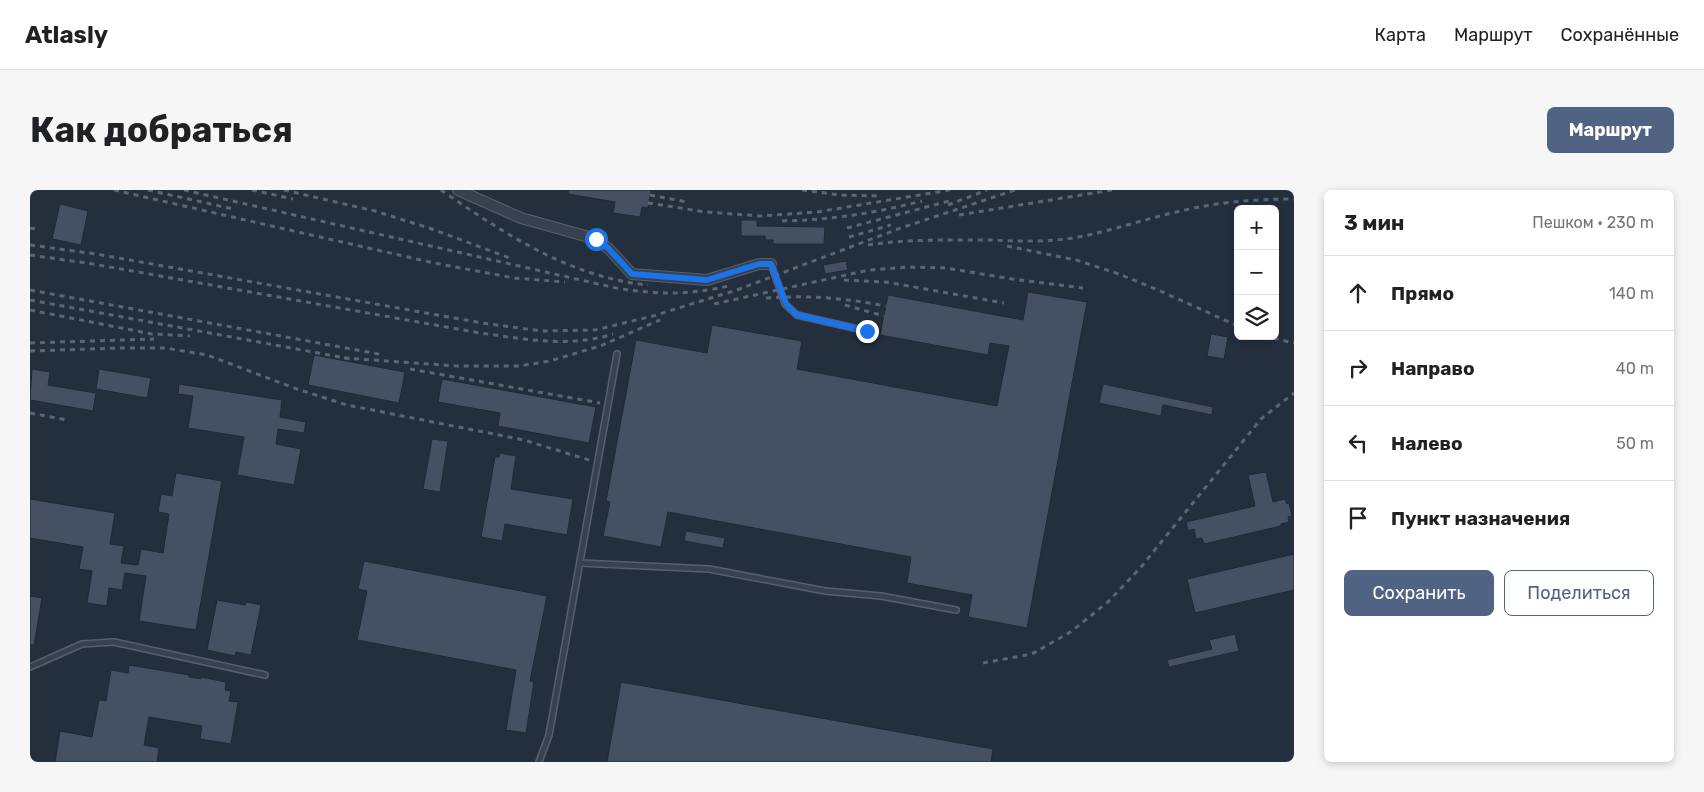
<!DOCTYPE html>
<html lang="ru">
<head>
<meta charset="utf-8">
<style>
	:root { --surface:#fff; --page:#f6f6f6; --text:#202124; --muted:#757577; --line:#e0e0e0; --accent:#506383 }
	body { margin:0; font-family:Rubik,sans-serif; background:var(--page); color:var(--text) }
	.controls { position:absolute; right:15px; top:15px; display:grid; overflow:hidden; border-radius:8px; box-shadow:0 2px 8px #0003 }
	.controls button { width:45px; height:45px; display:grid; place-items:center; padding:0; border:0; border-bottom:1px solid var(--line); background:var(--surface); color:var(--text); font:25px sans-serif }
	.stop { position:absolute; width:15px; height:15px; margin:-11px; border:4px solid #1a73e8; border-radius:50%; background:#fff }
	.stop.end { background:#1a73e8; border-color:#fff; box-shadow:0 1px 5px #0008 }
	.list { margin:0; padding:0; list-style:none }
	h2 { display:flex; justify-content:space-between; align-items:center; height:65px; margin:0; padding:0 20px; font-size:21px }
	h2 small { font-size:16px; font-weight:400; color:var(--muted) }
	.list li { display:grid; grid-template-columns:32px 1fr auto; gap:15px; align-items:center; box-sizing:border-box; height:75px; padding:0 20px; border-top:1px solid var(--line) }
	.list b { display:block; font-size:19px; white-space:nowrap }
	.list em { font-size:16px; font-style:normal; color:var(--muted) }
	.actions { display:flex; gap:10px; padding:15px 20px }
	.actions a { flex:1; padding:11px 0; border:1px solid var(--accent); border-radius:8px; text-align:center; font-size:18px; color:var(--accent) }
	.actions .main { background:var(--accent); color:#fff }
	.icon { flex:none; width:28px; height:28px; fill:none; stroke:currentColor; stroke-width:2; stroke-linecap:round; stroke-linejoin:round }
	.map { position:relative; flex:none; width:1264px; height:572px; overflow:hidden; border-radius:8px }
	header { display:flex; align-items:center; gap:30px; box-sizing:border-box; height:70px; padding:0 25px; background:var(--surface); border-bottom:1px solid var(--line) }
	header strong { font-size:24px }
	nav { display:flex; gap:28px; margin-inline-start:auto; font-size:18px }
	.intro { display:flex; align-items:center; justify-content:space-between; box-sizing:border-box; height:120px; padding:0 30px }
	h1 { margin:0; font-size:35px }
	.button { padding:12px 22px; border-radius:8px; background:var(--accent); color:#fff; font-size:18px; font-weight:700 }
	main { display:flex; gap:30px; padding:0 30px }
	aside { flex:1; background:var(--surface); border-radius:8px; box-shadow:0 2px 8px #0003 }
	.map>svg:first-child { display:block }
	.building { fill:#455162; stroke:#1f2835 }
	.lines { fill:none; stroke-linecap:round; stroke-linejoin:round }
	.service-casing { stroke:#565f6c; stroke-width:8 }
	.minor-casing { stroke:#565f6c; stroke-width:12 }
	.service { stroke:#38414e; stroke-width:5 }
	.minor { stroke:#38414e; stroke-width:10 }
	.rail { stroke:#5a6575; stroke-width:3; stroke-dasharray:5 5; stroke-linecap:butt }
	.route { stroke:#1a73e8; stroke-width:6 }
</style>
</head>
<body>
<header>
<strong>Atlasly</strong>
<nav><a>Карта</a><a>Маршрут</a><a>Сохранённые</a></nav>
</header>
<div class="intro"><h1>Как добраться</h1><a class="button">Маршрут</a></div>
<main>
<div class="map">
<svg width="1264" height="572" viewBox="0 0 1264 572">
	<rect width="100%" height="100%" fill="#242f3e"/>
	<!-- building -->
	<g class="building">
		<path d="M 538,0 L 621,0 L 618,18 L 612,17 L 610,27 L 583,23 L 585,12 L 538,4 Z"/>
		<path d="M 30,14 L 58,21 L 51,55 L 22,49 Z"/>
		<path d="M 711,30 L 727,30 L 727,36 L 795,37 L 794,54 L 743,54 L 743,50 L 735,50 L 735,46 L 711,46 Z"/>
		<path d="M 816,71 L 818,80 L 795,84 L 793,75 Z"/>
		<path d="M 998,102 L 1057,112 L 997,438 L 938,427 L 942,405 L 877,393 L 881,367 L 638,322 L 631,357 L 573,346 L 580,312 L 576,311 L 606,150 L 677,163 L 682,135 L 772,151 L 767,179 L 967,216 L 979,156 L 960,153 L 958,165 L 850,145 L 858,105 L 993,130 Z"/>
		<path d="M 1181,144 L 1198,147 L 1194,169 L 1177,166 Z"/>
		<path d="M 284,165 L 375,182 L 369,213 L 278,195 Z"/>
		<path d="M 2,179 L 20,182 L 18,195 L 66,203 L 63,221 L 0,210 Z"/>
		<path d="M 69,179 L 121,188 L 117,208 L 66,199 Z"/>
		<path d="M 412,189 L 566,217 L 559,253 L 468,236 L 470,223 L 408,212 Z"/>
		<path d="M 149,194 L 252,210 L 250,227 L 276,232 L 274,243 L 248,239 L 246,254 L 271,259 L 264,295 L 207,285 L 214,247 L 158,238 L 163,206 L 148,204 Z"/>
		<path d="M 1073,194 L 1183,217 L 1182,225 L 1133,215 L 1131,226 L 1069,213 Z"/>
		<path d="M 402,249 L 418,251 L 410,302 L 393,299 Z"/>
		<path d="M 470,263 L 486,266 L 481,299 L 543,309 L 537,345 L 475,334 L 472,351 L 451,347 L 465,267 L 469,267 Z"/>
		<path d="M 1236,282 L 1243,312 L 1255,309 L 1257,314 L 1259,313 L 1262,326 L 1258,327 L 1259,332 L 1251,334 L 1251,336 L 1174,354 L 1172,348 L 1166,349 L 1164,339 L 1158,341 L 1156,332 L 1225,316 L 1218,285 Z"/>
		<path d="M 146,283 L 192,291 L 166,440 L 109,431 L 116,386 L 95,383 L 92,400 L 79,398 L 77,416 L 57,413 L 62,381 L 49,379 L 53,357 L 0,348 L 0,309 L 85,323 L 80,354 L 94,356 L 91,373 L 108,375 L 111,359 L 133,363 L 139,324 L 128,322 L 131,304 L 142,306 Z"/>
		<path d="M 656,341 L 695,348 L 693,358 L 654,351 Z"/>
		<path d="M 1264,364 L 1264,400 L 1165,423 L 1157,389 Z"/>
		<path d="M 334,371 L 517,406 L 500,491 L 504,492 L 496,543 L 476,540 L 486,480 L 327,450 L 337,401 L 328,399 Z"/>
		<path d="M 0,406 L 12,408 L 4,455 L 0,455 Z"/>
		<path d="M 187,410 L 215,415 L 216,412 L 231,415 L 221,465 L 206,462 L 205,466 L 177,460 Z"/>
		<path d="M 1205,444 L 1209,461 L 1139,477 L 1137,470 L 1182,459 L 1179,450 Z"/>
		<path d="M 99,475 L 159,485 L 159,487 L 171,489 L 171,487 L 196,492 L 195,500 L 201,501 L 199,511 L 208,512 L 201,554 L 170,549 L 172,536 L 119,527 L 114,555 L 129,558 L 127,572 L 25,572 L 30,541 L 62,547 L 69,510 L 76,511 L 81,480 L 98,483 Z"/>
		<path d="M 591,492 L 963,559 L 961,572 L 577,572 Z"/>
	</g>
	<g class="lines">
		<!-- service casing -->
		<g class="service-casing">
			<g id="service">
				<path d="M 741,74 L 755,114 L 767,125 L 837,141"/>
				<path d="M 550,373 L 679,379 L 795,401 L 851,406 L 926,420"/>
				<path d="M 0,477 L 52,454 L 84,452 L 235,485"/>
				<path d="M 509,572 L 519,545 L 587,164"/>
			</g>
		</g>
		<!-- minor casing -->
		<g class="minor-casing">
			<path id="minor" d="M 428,0 L 491,28 L 566,49 L 578,58 L 602,84 L 677,90 L 729,74 L 741,74"/>
		</g>
		<!-- service -->
		<use href="#service" class="service"/>
		<!-- minor -->
		<use href="#minor" class="minor"/>
		<!-- rail -->
		<g class="rail">
			<path d="M 84,0 L 404,73 L 484,88 L 535,92"/>
			<path d="M 118,0 L 203,19"/>
			<path d="M 154,0 L 586,98 C 629,105 657,105 699,96"/>
			<path d="M 222,0 L 263,9"/>
			<path d="M 254,0 L 345,21 L 399,38 L 480,68"/>
			<path d="M 411,0 C 475,44 539,87 618,95"/>
			<path d="M 772,0 L 810,5 L 847,6"/>
			<path d="M 620,5 L 657,12"/>
			<path d="M 618,13 L 676,22 L 731,26 L 787,22 L 920,0"/>
			<path d="M 918,15 L 957,0"/>
			<path d="M 929,25 L 1082,0"/>
			<path d="M 752,31 C 801,30 845,23 892,11"/>
			<path d="M 0,38 L 6,39"/>
			<path d="M 817,38 L 923,10"/>
			<path d="M 819,47 L 861,35"/>
			<path d="M 0,55 L 66,64 L 452,133 L 512,141 L 565,140 L 623,126 L 713,98"/>
			<path d="M 838,55 C 878,49 919,50 960,50 C 985,51 1011,52 1036,49 C 1073,44 1113,29 1151,21 C 1188,12 1225,9 1264,9"/>
			<path d="M 977,56 L 1046,70 L 1089,84 L 1128,100 L 1208,136"/>
			<path d="M 0,65 L 63,74 L 450,143 C 495,149 539,158 583,144"/>
			<path d="M 814,90 L 856,92 L 974,113"/>
			<path d="M 0,100 L 354,165"/>
			<path d="M 707,100 L 868,39 L 985,0"/>
			<path d="M 736,108 C 778,105 815,108 856,116"/>
			<path d="M 0,110 L 321,169"/>
			<path d="M 684,114 L 839,80 L 879,77 L 916,78 L 982,89 L 1053,98"/>
			<path d="M 815,115 L 854,126"/>
			<path d="M 0,120 L 122,144 L 160,146"/>
			<path d="M 1234,146 L 1264,153"/>
			<path d="M 0,153 L 124,149"/>
			<path d="M 0,161 L 89,158 L 135,158 L 177,165 L 267,199 L 317,215 L 494,250 L 562,271"/>
			<path d="M 314,168 L 427,176 L 490,176 L 520,171 L 570,156 L 630,130"/>
			<path d="M 380,179 L 570,213"/>
			<path d="M 0,223 L 37,230"/>
			<path d="M 953,473 L 1002,464 L 1042,441 L 1079,411 L 1111,377 L 1231,229 L 1264,203"/>
		</g>
	</g>
	<g class="lines">
		<!-- route -->
		<path class="route" d="M 566,49 L 578,58 L 602,84 L 677,90 L 729,74 L 741,74 L 756,114 L 767,125 L 837,141"/>
	</g>
</svg>
<div class="controls">
<button>+</button>
<button>−</button>
<button><svg class="icon" aria-label="layers" viewBox="0 0 24 24"><path d="M12 4l9 5-9 5-9-5zM3 14l9 5 9-5"/></svg></button>
</div>
<div class="stop" style="left:566px;top:49px"></div>
<div class="stop end" style="left:837px;top:141px"></div>
</div>
<aside>
<h2>3 мин<small>Пешком · 230 m</small></h2>
<ul class="list">
<li><svg class="icon" aria-label="ahead" viewBox="0 0 24 24"><path d="M12 20V5M6 11l6-6 6 6"/></svg><div><b>Прямо</b></div><em>140 m</em></li>
<li><svg class="icon" aria-label="right" viewBox="0 0 24 24"><path d="M7 20v-9h11M14 6l5 5-5 5"/></svg><div><b>Направо</b></div><em>40 m</em></li>
<li><svg class="icon" aria-label="left" viewBox="0 0 24 24"><path d="M17 20v-9H6M10 6l-5 5 5 5"/></svg><div><b>Налево</b></div><em>50 m</em></li>
<li><svg class="icon" aria-label="arrive" viewBox="0 0 24 24"><path d="M6 21V4h12l-3 4 3 4H6"/></svg><div><b>Пункт назначения</b></div></li>
</ul>
<div class="actions"><a class="main">Сохранить</a><a>Поделиться</a></div>
</aside>
</main>
</body>
</html>
